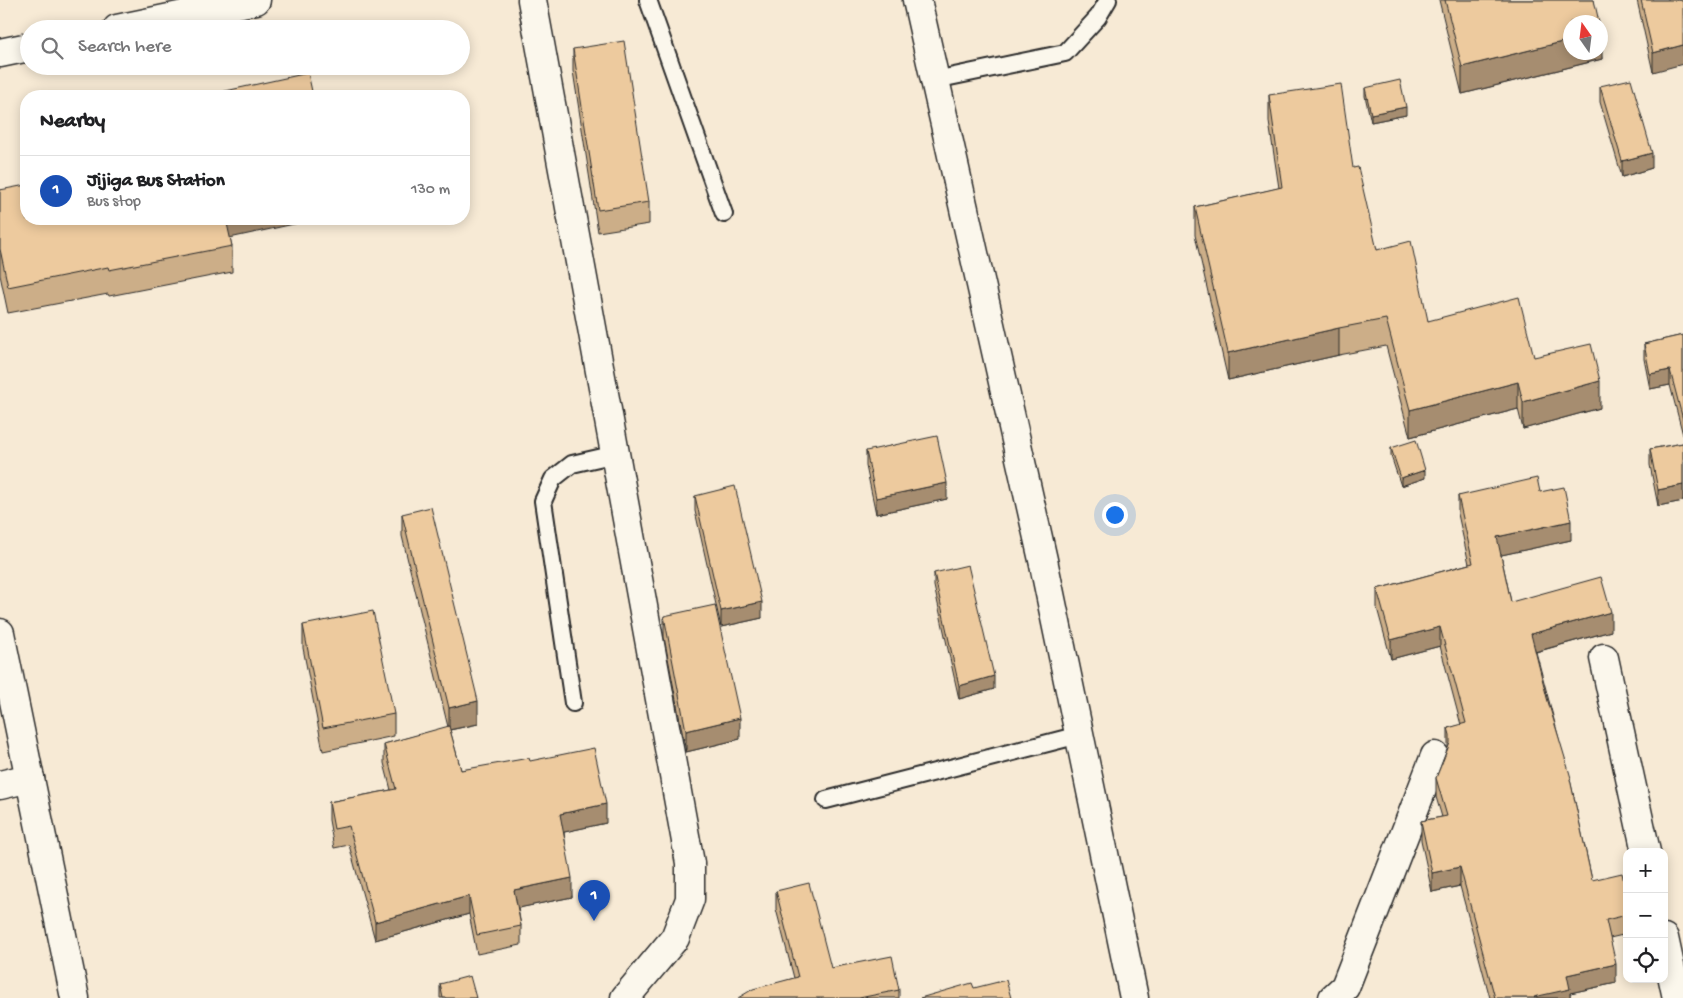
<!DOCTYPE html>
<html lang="en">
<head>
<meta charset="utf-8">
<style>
	:root { --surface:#fff; --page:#f2f2f2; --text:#202124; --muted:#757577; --line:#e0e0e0; --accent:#db2777 }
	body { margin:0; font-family:"Gochi Hand",sans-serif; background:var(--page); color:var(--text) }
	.controls { position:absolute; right:15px; bottom:15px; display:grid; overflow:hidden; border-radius:10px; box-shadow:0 2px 12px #0003 }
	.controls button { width:45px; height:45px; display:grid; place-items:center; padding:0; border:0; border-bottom:1px solid var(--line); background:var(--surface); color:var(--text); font:25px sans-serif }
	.compass { position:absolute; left:1563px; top:15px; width:45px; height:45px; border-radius:50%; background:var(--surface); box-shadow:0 2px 12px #0003; rotate:346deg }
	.you { position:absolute; left:1114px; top:514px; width:18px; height:18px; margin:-12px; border:4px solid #fff; border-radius:50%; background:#1a73e8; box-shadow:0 0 0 8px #1a73e833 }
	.badge { display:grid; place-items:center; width:32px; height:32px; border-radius:50%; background:var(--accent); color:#fff; font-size:16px; font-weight:700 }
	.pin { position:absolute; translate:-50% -41px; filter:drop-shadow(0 1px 2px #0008) }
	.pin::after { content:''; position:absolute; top:26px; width:18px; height:15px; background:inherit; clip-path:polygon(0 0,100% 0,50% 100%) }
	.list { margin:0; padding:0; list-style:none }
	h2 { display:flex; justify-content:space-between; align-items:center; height:65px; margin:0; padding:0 20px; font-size:21px }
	h2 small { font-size:16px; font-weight:400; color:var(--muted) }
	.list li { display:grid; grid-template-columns:32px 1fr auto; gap:15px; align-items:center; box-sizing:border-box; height:70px; padding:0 20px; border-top:1px solid var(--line) }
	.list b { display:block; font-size:19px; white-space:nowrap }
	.list p { margin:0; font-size:16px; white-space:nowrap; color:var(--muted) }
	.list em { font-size:16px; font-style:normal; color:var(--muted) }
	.icon { flex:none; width:28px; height:28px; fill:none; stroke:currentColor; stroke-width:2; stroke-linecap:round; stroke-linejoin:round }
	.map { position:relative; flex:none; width:1683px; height:998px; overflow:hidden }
	.search { position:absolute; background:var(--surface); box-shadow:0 2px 12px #0003; left:20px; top:20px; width:450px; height:55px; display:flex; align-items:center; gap:12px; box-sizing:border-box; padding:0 18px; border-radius:28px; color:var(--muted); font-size:19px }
	.panel { position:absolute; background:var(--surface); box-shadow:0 2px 12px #0003; left:20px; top:90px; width:450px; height:135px; border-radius:20px }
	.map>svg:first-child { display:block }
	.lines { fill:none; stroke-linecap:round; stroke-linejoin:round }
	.service-casing { stroke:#2b2b2b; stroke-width:20 }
	.minor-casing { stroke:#2b2b2b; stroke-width:31 }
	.tertiary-casing { stroke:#2b2b2b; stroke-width:31 }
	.trunk-casing { stroke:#2b2b2b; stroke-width:31 }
	.service { stroke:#fbf7ec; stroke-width:16 }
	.minor { stroke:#fbf7ec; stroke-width:28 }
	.tertiary { stroke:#fbf7ec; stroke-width:28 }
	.trunk { stroke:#fbf7ec; stroke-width:28 }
	.wall { fill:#ccae88; stroke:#2b2b2b }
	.shaded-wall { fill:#a68d6f; stroke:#2b2b2b }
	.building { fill:#edca9e; stroke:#2b2b2b }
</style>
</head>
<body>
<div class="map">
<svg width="1683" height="998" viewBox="0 0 1683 998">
	<rect width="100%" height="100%" fill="#f7ead5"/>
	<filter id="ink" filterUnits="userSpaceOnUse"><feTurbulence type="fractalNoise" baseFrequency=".02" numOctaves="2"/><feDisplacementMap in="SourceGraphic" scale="10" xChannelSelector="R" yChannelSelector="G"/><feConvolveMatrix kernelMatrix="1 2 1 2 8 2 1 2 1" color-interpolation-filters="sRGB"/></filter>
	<g filter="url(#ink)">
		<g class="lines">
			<!-- service casing -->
			<g class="service-casing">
				<g id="service">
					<path d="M 648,0 L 724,214"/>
					<path d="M 935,80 L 1065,53 L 1098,17 L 1108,0"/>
					<path d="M 573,703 L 543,501 L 553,479 L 572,464 L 616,454"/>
					<path d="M 826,800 L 1079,735"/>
				</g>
			</g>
			<!-- minor casing -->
			<g class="minor-casing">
				<g id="minor">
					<path d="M 532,0 L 690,863 L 690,899 L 675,938 L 625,998"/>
					<path d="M 0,633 L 75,998"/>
					<path d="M 1604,658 L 1646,852"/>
					<path d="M 0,785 L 30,778"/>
					<path d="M 1664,938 L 1677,998"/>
					<path d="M 1333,998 L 1345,987 L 1435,756"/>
				</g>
			</g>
			<!-- tertiary casing -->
			<g class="tertiary-casing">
				<path id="tertiary" d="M 917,0 L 1043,560 L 1134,998"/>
			</g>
			<!-- trunk casing -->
			<g class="trunk-casing">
				<g id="trunk">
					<path d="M 117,29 L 256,0"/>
					<path d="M 0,53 L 29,47"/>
				</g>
			</g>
			<!-- service -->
			<use href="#service" class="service"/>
			<!-- minor -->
			<use href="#minor" class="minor"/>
			<!-- tertiary -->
			<use href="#tertiary" class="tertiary"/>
			<!-- trunk -->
			<use href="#trunk" class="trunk"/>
		</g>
		<!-- wall -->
		<g class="wall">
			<path d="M 1439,0 L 1594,0 L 1602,59 L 1462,94 Z"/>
			<path d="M 1637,0 L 1683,0 L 1653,72 Z"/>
			<path d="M 573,49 L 649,202 L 649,224 L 598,232 L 573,71 Z"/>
			<path d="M 1600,86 L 1652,168 L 1622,177 L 1600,102 Z"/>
			<path d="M 1365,88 L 1406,115 L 1371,122 L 1365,96 Z"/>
			<path d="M 1269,95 L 1353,168 L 1377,250 L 1428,321 L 1534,357 L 1600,408 L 1523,429 L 1518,409 L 1410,437 L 1386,346 L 1339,355 L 1228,380 L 1195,235 L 1195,207 L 1279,188 L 1269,122 Z"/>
			<path d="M 0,190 L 230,238 L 232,246 L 232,272 L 109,296 L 108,294 L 8,313 L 0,275 Z"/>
			<path d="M 1683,335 L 1683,435 L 1670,385 L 1650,389 L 1644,359 L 1644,344 Z"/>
			<path d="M 1683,443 L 1683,501 L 1658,506 L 1650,465 L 1650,449 Z"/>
			<path d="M 1391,448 L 1425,478 L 1401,486 L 1391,456 Z"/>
			<path d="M 866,451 L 947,499 L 876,514 L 866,466 Z"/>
			<path d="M 1540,492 L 1571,540 L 1501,555 L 1511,602 L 1611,631 L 1536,652 L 1571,784 L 1592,880 L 1627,897 L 1627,934 L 1610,938 L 1616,983 L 1570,993 L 1570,998 L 1490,998 L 1460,886 L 1432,892 L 1421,840 L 1421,821 L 1442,817 L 1436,797 L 1436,778 L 1448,747 L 1448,728 L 1461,725 L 1440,646 L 1391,659 L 1377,608 L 1377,589 L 1469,564 L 1458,514 L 1458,496 Z"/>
			<path d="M 695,496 L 762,618 L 721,627 L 695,511 Z"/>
			<path d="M 402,514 L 478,724 L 450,730 L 461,770 L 530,761 L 606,823 L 564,832 L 572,897 L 518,908 L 521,926 L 521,945 L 477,954 L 469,914 L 375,940 L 349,845 L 334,848 L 329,820 L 329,802 L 391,790 L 384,763 L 384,744 L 448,727 L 402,536 Z"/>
			<path d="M 934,573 L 994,689 L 959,699 L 934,586 Z"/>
			<path d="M 664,616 L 740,739 L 686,752 L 664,637 Z"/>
			<path d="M 303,625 L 394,714 L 394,736 L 323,751 L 303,648 Z"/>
			<path d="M 776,891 L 831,968 L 899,990 L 899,998 L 738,998 L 794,978 L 776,909 Z"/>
			<path d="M 440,984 L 476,998 L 440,998 Z"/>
		</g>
		<!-- shaded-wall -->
		<g class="shaded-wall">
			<path d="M 1602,32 L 1602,59 L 1462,94 L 1462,67 L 1570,40 L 1570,52 L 1600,52 L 1600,33 Z"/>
			<path d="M 1683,45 L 1683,64 L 1653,72 L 1653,53 Z"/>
			<path d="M 1406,107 L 1406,115 L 1371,122 L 1371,114 Z"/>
			<path d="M 1652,153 L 1652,168 L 1622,177 L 1622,161 Z"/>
			<path d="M 225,219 L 317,219 L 225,239 Z"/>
			<path d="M 1339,328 L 1339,355 L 1228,380 L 1228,353 Z"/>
			<path d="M 1670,370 L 1670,385 L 1650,389 L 1650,374 Z"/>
			<path d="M 1600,381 L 1600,408 L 1523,429 L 1523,402 Z"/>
			<path d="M 1518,382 L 1518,409 L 1410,437 L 1410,410 Z"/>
			<path d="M 1425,470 L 1425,478 L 1401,486 L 1401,478 Z"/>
			<path d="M 947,483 L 947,499 L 876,514 L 876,498 Z"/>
			<path d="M 1683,485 L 1683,501 L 1658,506 L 1658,490 Z"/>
			<path d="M 1571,521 L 1571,540 L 1497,556 L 1497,537 Z"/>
			<path d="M 762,602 L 762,618 L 721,627 L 721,611 Z"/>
			<path d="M 1611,612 L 1611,631 L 1531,653 L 1531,634 Z"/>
			<path d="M 1440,627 L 1440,646 L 1391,659 L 1391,640 Z"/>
			<path d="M 994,676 L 994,689 L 959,699 L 959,686 Z"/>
			<path d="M 478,701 L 478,724 L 449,730 L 449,708 Z"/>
			<path d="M 740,718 L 740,739 L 686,752 L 686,731 Z"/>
			<path d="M 606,804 L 606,823 L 560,833 L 560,814 Z"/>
			<path d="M 1460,867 L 1460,886 L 1432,892 L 1432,873 Z"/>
			<path d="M 572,878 L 572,897 L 514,909 L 514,890 Z"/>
			<path d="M 469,896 L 469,914 L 375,940 L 375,922 Z"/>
			<path d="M 1616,964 L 1616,983 L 1570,993 L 1570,998 L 1534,998 L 1534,997 L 1567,975 Z"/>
		</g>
		<!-- building -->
		<g class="building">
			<path d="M 1445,0 L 1594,0 L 1599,22 L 1570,22 L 1570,40 L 1462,67 Z"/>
			<path d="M 1641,0 L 1683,0 L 1683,45 L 1653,53 Z"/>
			<path d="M 624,41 L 649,202 L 598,210 L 573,49 Z"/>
			<path d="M 308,73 L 313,96 L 222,96 L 221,92 Z"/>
			<path d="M 1631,79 L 1652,153 L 1622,161 L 1600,86 Z"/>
			<path d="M 1400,80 L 1406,107 L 1371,114 L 1365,88 Z"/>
			<path d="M 1341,84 L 1353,168 L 1358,167 L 1377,250 L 1411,241 L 1428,321 L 1519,297 L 1534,357 L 1591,344 L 1600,381 L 1523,402 L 1518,382 L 1410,410 L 1386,319 L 1339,328 L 1228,353 L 1195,207 L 1282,187 L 1269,95 Z"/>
			<path d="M 26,185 L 26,219 L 226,219 L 232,246 L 109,270 L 108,267 L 8,287 L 0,249 L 0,190 Z"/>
			<path d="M 1683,335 L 1683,420 L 1670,370 L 1650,374 L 1644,344 Z"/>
			<path d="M 937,436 L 947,483 L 876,498 L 866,451 Z"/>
			<path d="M 1416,440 L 1425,470 L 1401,478 L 1391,448 Z"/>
			<path d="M 1683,443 L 1683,485 L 1658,490 L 1650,449 Z"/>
			<path d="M 1537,478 L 1540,492 L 1564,487 L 1571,521 L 1497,537 L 1511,602 L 1601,577 L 1611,612 L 1531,634 L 1547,698 L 1571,778 L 1570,779 L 1592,880 L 1622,873 L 1627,897 L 1627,915 L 1606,920 L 1616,964 L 1567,975 L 1570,989 L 1534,997 L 1535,998 L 1495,998 L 1460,867 L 1432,873 L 1421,821 L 1447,816 L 1436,778 L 1450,743 L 1450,735 L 1448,728 L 1466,723 L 1440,627 L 1391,640 L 1377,589 L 1473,563 L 1458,496 Z"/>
			<path d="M 735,486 L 762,602 L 721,611 L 695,496 Z"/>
			<path d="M 431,507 L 478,701 L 449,708 L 402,514 Z"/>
			<path d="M 968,565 L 994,676 L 959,686 L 934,573 Z"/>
			<path d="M 715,605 L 740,718 L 686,731 L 664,616 Z"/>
			<path d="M 373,611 L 394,714 L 323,728 L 303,625 Z"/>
			<path d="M 449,726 L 461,770 L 529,758 L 530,761 L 594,748 L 606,804 L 560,814 L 572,878 L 514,890 L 521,926 L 477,935 L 469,896 L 375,922 L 349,826 L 334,829 L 329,802 L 396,789 L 384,744 Z"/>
			<path d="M 809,883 L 831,968 L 892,956 L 899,990 L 859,998 L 738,998 L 753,989 L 798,977 L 776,891 Z"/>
			<path d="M 470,976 L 476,998 L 443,998 L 440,984 Z"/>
			<path d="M 1006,980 L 1011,998 L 920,998 L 972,983 L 974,988 Z"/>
		</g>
	</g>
</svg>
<div class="controls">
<button>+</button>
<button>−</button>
<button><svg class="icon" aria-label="locate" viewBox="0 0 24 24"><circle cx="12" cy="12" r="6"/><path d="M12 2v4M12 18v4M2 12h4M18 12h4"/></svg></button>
</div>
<svg class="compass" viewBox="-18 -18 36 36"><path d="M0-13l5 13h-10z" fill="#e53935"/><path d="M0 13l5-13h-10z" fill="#757577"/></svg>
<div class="you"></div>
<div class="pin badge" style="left:594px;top:921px;background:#1a4fb4">1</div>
<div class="search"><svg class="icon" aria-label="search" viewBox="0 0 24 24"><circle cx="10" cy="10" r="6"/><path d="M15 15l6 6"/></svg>Search here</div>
<section class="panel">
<h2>Nearby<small></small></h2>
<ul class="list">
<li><span class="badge" style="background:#1a4fb4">1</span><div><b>Jijiga Bus Station</b><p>Bus stop</p></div><em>130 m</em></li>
</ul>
</section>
</div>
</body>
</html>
